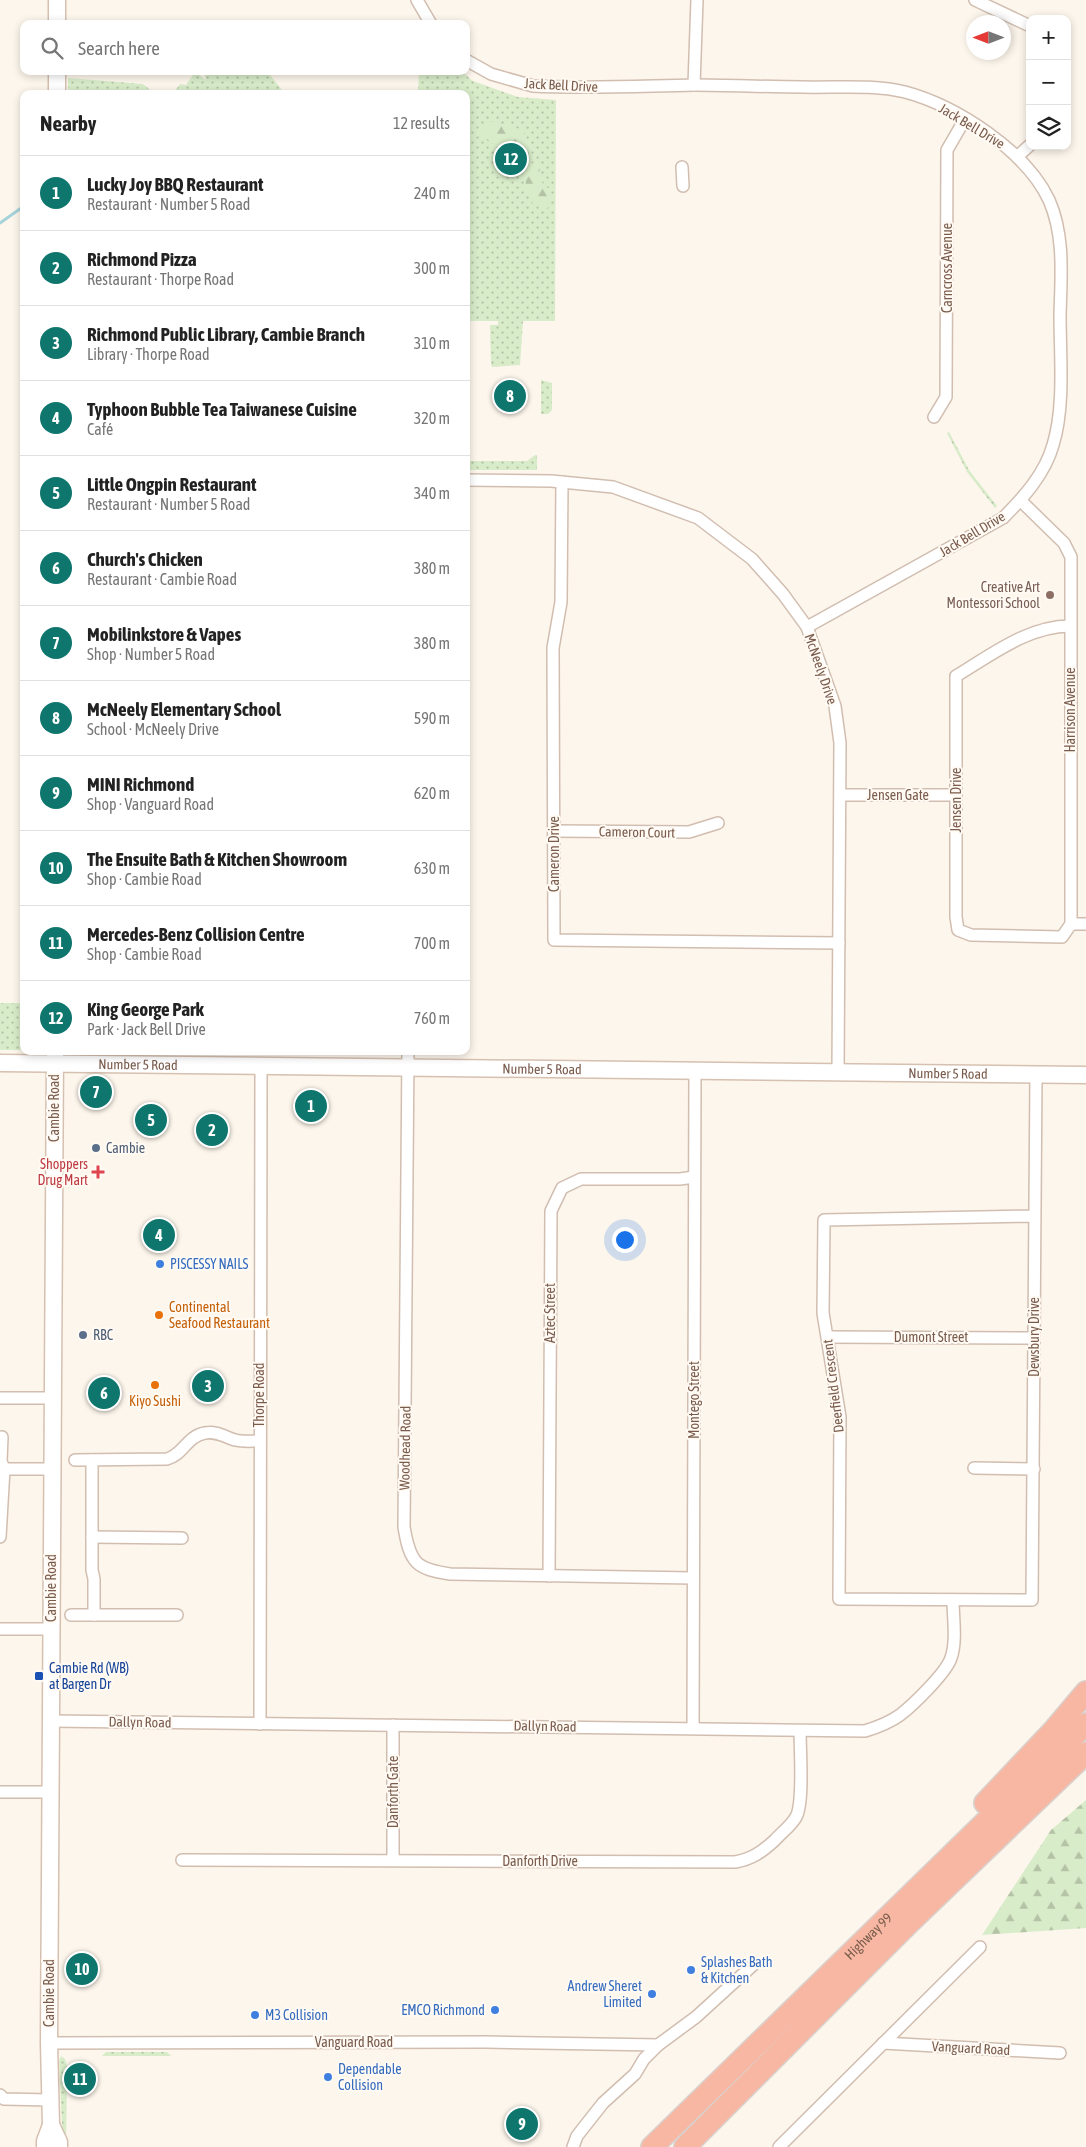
<!DOCTYPE html>
<html lang="en">
<head>
<meta charset="utf-8">
<style>
	:root { --surface:#fff; --page:#f6f6f6; --text:#222; --muted:#767676; --line:#e0e0e0; --accent:#0f766e }
	body { margin:0; font-family:"Asap Condensed",sans-serif; background:var(--page); color:var(--text) }
	.controls { position:absolute; right:15px; top:15px; display:grid; overflow:hidden; border-radius:10px; box-shadow:0 2px 8px #0003 }
	.controls button { width:45px; height:45px; display:grid; place-items:center; padding:0; border:0; border-bottom:1px solid var(--line); background:var(--surface); color:var(--text); font:25px sans-serif }
	.compass { position:absolute; left:966px; top:15px; width:45px; height:45px; border-radius:50%; background:var(--surface); box-shadow:0 2px 8px #0003; rotate:270deg }
	.you { position:absolute; left:624px; top:1239px; width:18px; height:18px; margin:-12px; border:4px solid #fff; border-radius:50%; background:#1a73e8; box-shadow:0 0 0 8px #1a73e833 }
	.badge { display:grid; place-items:center; width:32px; height:32px; border-radius:50%; background:var(--accent); color:#fff; font-size:16px; font-weight:700 }
	.pin { position:absolute; translate:-50% -50%; border:2px solid #fff; box-shadow:0 1px 5px #0006 }
	.list { margin:0; padding:0; list-style:none }
	h2 { display:flex; justify-content:space-between; align-items:center; height:65px; margin:0; padding:0 20px; font-size:21px }
	h2 small { font-size:16px; font-weight:400; color:var(--muted) }
	.list li { display:grid; grid-template-columns:32px 1fr auto; gap:15px; align-items:center; box-sizing:border-box; height:75px; padding:0 20px; border-top:1px solid var(--line) }
	.list b { display:block; font-size:19px; white-space:nowrap }
	.list p { margin:0; font-size:16px; white-space:nowrap; color:var(--muted) }
	.list em { font-size:16px; font-style:normal; color:var(--muted) }
	.icon { flex:none; width:28px; height:28px; fill:none; stroke:currentColor; stroke-width:2; stroke-linecap:round; stroke-linejoin:round }
	.map { position:relative; flex:none; width:1086px; height:2147px; overflow:hidden }
	.search { position:absolute; background:var(--surface); box-shadow:0 2px 8px #0003; left:20px; top:20px; width:450px; height:55px; display:flex; align-items:center; gap:12px; box-sizing:border-box; padding:0 18px; border-radius:10px; color:var(--muted); font-size:19px }
	.panel { position:absolute; background:var(--surface); box-shadow:0 2px 8px #0003; left:20px; top:90px; width:450px; height:965px; border-radius:10px }
	.map>svg:first-child { display:block }
	.green { fill:url(#green-dots) }
	.forest { fill:url(#forest-firs) }
	.lines { fill:none; stroke-linecap:round; stroke-linejoin:round }
	.stream { stroke:#a5d3da; stroke-width:3 }
	.minor-casing { stroke:#d1beb0; stroke-width:14 }
	.secondary-casing { stroke:#d6c0b0; stroke-width:19 }
	.motorway-casing { stroke:#dad1cd; stroke-width:24 }
	.minor { stroke:#fff; stroke-width:11 }
	.secondary { stroke:#fff; stroke-width:16 }
	.motorway { stroke:#f7b7a3; stroke-width:21 }
	.education-dot { fill:#8d6e63; stroke:#fffaf3; stroke-width:2 }
	.service-dot { fill:#5c6f8a; stroke:#fffaf3; stroke-width:2 }
	.health-dot { fill:#e0444e; stroke:#fffaf3; stroke-width:2 }
	.shop-dot { fill:#3f7fe0; stroke:#fffaf3; stroke-width:2 }
	.food-dot { fill:#e8710a; stroke:#fffaf3; stroke-width:2 }
	.transit-dot { fill:#1a4fb4; stroke:#fffaf3; stroke-width:2 }
	.labels { text-anchor:middle; stroke-width:4; stroke-linejoin:round; paint-order:stroke }
	.street-label { font-size:14px; fill:#7a5c4d; stroke:#fffaf3 }
	.education-label { font-size:14px; fill:#785e54; stroke:#fffaf3; text-anchor:end }
	.service-label { font-size:14px; fill:#4e5e75; stroke:#fffaf3; text-anchor:start }
	.health-label { font-size:14px; fill:#be3a42; stroke:#fffaf3; text-anchor:end }
	.shop-label { font-size:14px; fill:#366cbe; stroke:#fffaf3; text-anchor:start }
	.food-label { font-size:14px; fill:#c56008; stroke:#fffaf3; text-anchor:start }
	.transit-label { font-size:14px; fill:#164399; stroke:#fffaf3; text-anchor:start }
</style>
</head>
<body>
<div class="map">
<svg width="1086" height="2147" viewBox="0 0 1086 2147">
	<defs>
		<pattern id="green-dots" width="8" height="8" patternUnits="userSpaceOnUse" patternTransform="scale(1.25)"><rect width="8" height="8" fill="#d8ecc9"/><path d="M2 2h.1M6 6h.1" fill="none" stroke="#b4c2a5" stroke-width="1.8" stroke-linecap="round"/></pattern>
		<pattern id="forest-firs" width="22" height="20" patternUnits="userSpaceOnUse" patternTransform="scale(1.25)"><rect width="22" height="20" fill="#d8ecc9"/><path d="M5 1l3.5 6h-7zM16 11l3.5 6h-7z" fill="#b4c2a5"/></pattern>
	</defs>
	<rect width="100%" height="100%" fill="#fdf6ec"/>
	<!-- green -->
	<g class="green">
		<path d="M 213,71 L 267,71 L 285,94 L 179,94 L 175,91 L 180,84 L 186,85 L 195,72 L 206,80 L 205,75 Z"/>
		<path d="M 419,71 L 461,71 L 473,81 L 518,97 L 556,100 L 555,321 L 523,321 L 520,365 L 492,367 L 491,364 L 490,325 L 498,325 L 498,321 L 466,321 L 466,94 L 418,94 Z"/>
		<path d="M 68,78 L 143,84 L 155,94 L 68,94 Z"/>
		<path d="M 541,380 L 552,383 L 552,410 L 548,414 L 541,414 Z"/>
		<path d="M 949,432 L 969,470 L 997,506 L 995,508 L 967,472 L 947,433 Z"/>
		<path d="M 535,455 L 537,455 L 537,470 L 466,470 L 466,461 L 527,461 Z"/>
		<rect x="0" y="1003" width="24" height="47"/>
		<path d="M 106,2052 L 167,2052 L 171,2056 L 102,2056 Z"/>
		<path d="M 61,2056 L 65,2059 L 67,2066 L 66,2147 L 63,2147 L 59,2061 Z"/>
	</g>
	<!-- forest -->
	<g class="forest">
		<path d="M 491,121 L 523,130 C 529,138 530,150 528,159 L 522,162 L 480,136 L 478,128 Z"/>
		<path d="M 538,162 L 543,185 L 551,190 L 550,206 L 545,210 L 533,204 L 525,188 L 526,181 L 523,176 L 523,169 L 529,164 Z"/>
		<path d="M 1086,1800 L 1086,1928 L 982,1935 L 1051,1830 Z"/>
	</g>
	<g class="lines">
		<!-- stream -->
		<path class="stream" d="M 0,223 L 24,206"/>
		<!-- minor casing -->
		<g class="minor-casing">
			<g id="minor">
				<path d="M 417,0 L 431,24"/>
				<path d="M 975,0 L 1030,26"/>
				<path d="M 466,60 L 491,74 L 533,86 C 587,89 640,86 694,85 C 730,85 766,87 802,87 C 835,88 873,84 905,92 C 957,106 1026,151 1049,200 C 1065,236 1061,277 1060,315 C 1060,356 1065,406 1053,445 C 1045,474 1023,498 1003,518 L 807,627"/>
				<path d="M 694,85 L 697,0"/>
				<path d="M 1018,156 L 1030,145"/>
				<path d="M 682,167 L 683,186"/>
				<path d="M 934,417 L 946,397 L 947,150 L 965,119"/>
				<path d="M 466,480 L 551,481 L 613,487 L 698,518 L 752,559 L 783,594 L 807,627 L 835,706 L 840,743 L 838,1073"/>
				<path d="M 562,482 L 561,602 L 553,648 L 554,940 L 839,943"/>
				<path d="M 1021,501 L 1064,543 L 1071,557 L 1071,924"/>
				<path d="M 1070,626 C 1028,626 991,655 956,676 L 956,917 L 958,930 L 971,935 L 1062,937 L 1071,924"/>
				<path d="M 841,795 L 956,795"/>
				<path d="M 554,831 L 689,832 L 718,823"/>
				<path d="M 1071,924 L 1086,924"/>
				<path d="M 408,1051 L 404,1527 C 410,1563 416,1569 450,1574 L 693,1578"/>
				<path d="M 1034,1216 L 824,1220 L 823,1313 L 840,1417 L 839,1599 L 1032,1600 L 1036,1074"/>
				<path d="M 828,1337 L 1034,1338"/>
				<path d="M 0,1398 L 52,1398"/>
				<path d="M 2,1437 L 1,1461 L 4,1469"/>
				<path d="M 75,1460 L 167,1459 C 183,1455 187,1436 205,1433 C 217,1431 225,1437 235,1440 C 243,1442 251,1441 259,1441"/>
				<path d="M 92,1460 L 92,1570 L 94,1579 L 94,1615"/>
				<path d="M 974,1468 L 1034,1469"/>
				<path d="M 0,1537 L 4,1469 L 51,1469"/>
				<path d="M 92,1537 L 182,1538"/>
				<path d="M 549,1576 L 551,1211 L 562,1188 L 581,1179 L 680,1179 L 694,1177"/>
				<path d="M 71,1615 L 177,1615"/>
				<path d="M 0,1629 L 50,1629"/>
				<path d="M 51,1721 L 865,1731 C 878,1727 889,1723 900,1715 C 913,1705 946,1673 951,1658 C 957,1641 953,1618 953,1600"/>
				<path d="M 260,1724 L 261,1067"/>
				<path d="M 393,1725 L 393,1860"/>
				<path d="M 693,1728 L 695,1072"/>
				<path d="M 0,1792 L 50,1792"/>
				<path d="M 182,1860 L 735,1862 C 752,1859 762,1852 775,1840 C 782,1832 791,1826 796,1817 C 804,1803 800,1750 800,1731"/>
				<path d="M 49,2043 L 486,2042 L 658,2045"/>
				<path d="M 883,2043 L 1060,2053"/>
				<path d="M 0,2095 L 4,2099 L 50,2100"/>
				<path d="M 573,2147 L 577,2136 L 603,2103 L 635,2074 L 644,2059 L 658,2045 L 696,2017 L 753,1965"/>
				<path d="M 779,2147 L 980,1947"/>
			</g>
		</g>
		<!-- secondary casing -->
		<g class="secondary-casing">
			<g id="secondary">
				<path d="M 57,24 L 57,0"/>
				<path d="M 57,94 L 57,71"/>
				<path d="M 55,1051 L 49,2043 L 51,2125 L 59,2142 L 59,2147"/>
				<path id="s1" d="M 0,1063 L 1086,1075"/>
				<path d="M 45,2147 L 45,2141 L 51,2125"/>
			</g>
		</g>
		<!-- motorway casing -->
		<g class="motorway-casing">
			<g id="motorway">
				<path d="M 985,1803 L 1054,1730 L 1086,1692"/>
				<path id="s2" d="M 652,2147 L 1086,1724"/>
				<path d="M 685,2147 L 910,1922 L 1086,1753"/>
			</g>
		</g>
		<!-- minor -->
		<use href="#minor" class="minor"/>
		<!-- secondary -->
		<use href="#secondary" class="secondary"/>
		<!-- motorway -->
		<use href="#motorway" class="motorway"/>
	</g>
	<!-- markers -->
	<circle class="education-dot" cx="1050" cy="595" r="5"/>
	<g class="service-dot">
		<circle cx="96" cy="1148" r="5"/>
		<circle cx="83" cy="1335" r="5"/>
	</g>
	<path class="health-dot" d="M95.5 1164.5h5v5h5v5h-5v5h-5v-5h-5v-5h5z"/>
	<g class="shop-dot">
		<circle cx="160" cy="1264" r="5"/>
		<circle cx="691" cy="1970" r="5"/>
		<circle cx="652" cy="1994" r="5"/>
		<circle cx="495" cy="2010" r="5"/>
		<circle cx="255" cy="2015" r="5"/>
		<circle cx="328" cy="2077" r="5"/>
	</g>
	<g class="food-dot">
		<circle cx="159" cy="1315" r="5"/>
		<circle cx="155" cy="1385" r="5"/>
	</g>
	<rect class="transit-dot" x="34" y="1671" width="10" height="10" rx="2.5"/>
	<g class="labels">
		<!-- street labels -->
		<g class="street-label">
			<text transform="translate(561 85) rotate(3)" y="5">Jack Bell Drive</text>
			<text transform="translate(972 126) rotate(31)" y="5">Jack Bell Drive</text>
			<text transform="translate(947 268) rotate(-90)" y="5">Carncross Avenue</text>
			<text transform="translate(972 534) rotate(-31)" y="5">Jack Bell Drive</text>
			<text transform="translate(821 669) rotate(71)" y="5">McNeely Drive</text>
			<text transform="translate(1070 710) rotate(-90)" y="5">Harrison Avenue</text>
			<text x="898" y="800">Jensen Gate</text>
			<text transform="translate(956 800) rotate(-90)" y="5">Jensen Drive</text>
			<text transform="translate(637 832) rotate(1)" y="5">Cameron Court</text>
			<text transform="translate(554 854) rotate(-90)" y="5">Cameron Drive</text>
			<text dy="5" stroke="none"><textPath href="#s1" startOffset="138">Number 5 Road</textPath></text>
			<text dy="5" stroke="none"><textPath href="#s1" startOffset="542">Number 5 Road</textPath></text>
			<text dy="5" stroke="none"><textPath href="#s1" startOffset="948">Number 5 Road</textPath></text>
			<text transform="translate(54 1108) rotate(-90)" y="5">Cambie Road</text>
			<text transform="translate(550 1313) rotate(-90)" y="5">Aztec Street</text>
			<text x="931" y="1342">Dumont Street</text>
			<text transform="translate(1034 1337) rotate(-90)" y="5">Dewsbury Drive</text>
			<text transform="translate(833 1386) rotate(-97)" y="5">Deerfield Crescent</text>
			<text transform="translate(259 1395) rotate(-90)" y="5">Thorpe Road</text>
			<text transform="translate(694 1400) rotate(-90)" y="5">Montego Street</text>
			<text transform="translate(405 1448) rotate(-89)" y="5">Woodhead Road</text>
			<text transform="translate(51 1588) rotate(-90)" y="5">Cambie Road</text>
			<text transform="translate(140 1722) rotate(1)" y="5">Dallyn Road</text>
			<text transform="translate(545 1726) rotate(1)" y="5">Dallyn Road</text>
			<text transform="translate(393 1792) rotate(-90)" y="5">Danforth Gate</text>
			<text x="540" y="1866">Danforth Drive</text>
			<text dy="5" stroke="none"><textPath href="#s2" startOffset="302">Highway 99</textPath></text>
			<text transform="translate(49 1993) rotate(-90)" y="5">Cambie Road</text>
			<text x="354" y="2047">Vanguard Road</text>
			<text transform="translate(971 2048) rotate(3)" y="5">Vanguard Road</text>
		</g>
		<!-- education labels -->
		<g class="education-label">
			<text x="1040" y="592">Creative Art<tspan x="1040" dy="16">Montessori School</tspan></text>
		</g>
		<!-- service labels -->
		<g class="service-label">
			<text x="106" y="1153">Cambie</text>
			<text x="93" y="1340">RBC</text>
		</g>
		<!-- health labels -->
		<g class="health-label">
			<text x="88" y="1169">Shoppers<tspan x="88" dy="16">Drug Mart</tspan></text>
		</g>
		<!-- shop labels -->
		<g class="shop-label">
			<text x="170" y="1269">PISCESSY NAILS</text>
			<text x="701" y="1967">Splashes Bath<tspan x="701" dy="16">&amp; Kitchen</tspan></text>
			<text x="642" y="1991" text-anchor="end">Andrew Sheret<tspan x="642" dy="16">Limited</tspan></text>
			<text x="485" y="2015" text-anchor="end">EMCO Richmond</text>
			<text x="265" y="2020">M3 Collision</text>
			<text x="338" y="2074">Dependable<tspan x="338" dy="16">Collision</tspan></text>
		</g>
		<!-- food labels -->
		<g class="food-label">
			<text x="169" y="1312">Continental<tspan x="169" dy="16">Seafood Restaurant</tspan></text>
			<text x="155" y="1406" text-anchor="middle">Kiyo Sushi</text>
		</g>
		<!-- transit labels -->
		<g class="transit-label">
			<text x="49" y="1673">Cambie Rd (WB)<tspan x="49" dy="16">at Bargen Dr</tspan></text>
		</g>
	</g>
</svg>
<div class="controls">
<button>+</button>
<button>−</button>
<button><svg class="icon" aria-label="layers" viewBox="0 0 24 24"><path d="M12 4l9 5-9 5-9-5zM3 14l9 5 9-5"/></svg></button>
</div>
<svg class="compass" viewBox="-18 -18 36 36"><path d="M0-13l5 13h-10z" fill="#e53935"/><path d="M0 13l5-13h-10z" fill="#767676"/></svg>
<div class="you"></div>
<div class="pin badge" style="left:311px;top:1106px">1</div>
<div class="pin badge" style="left:212px;top:1130px">2</div>
<div class="pin badge" style="left:208px;top:1386px">3</div>
<div class="pin badge" style="left:159px;top:1235px">4</div>
<div class="pin badge" style="left:151px;top:1120px">5</div>
<div class="pin badge" style="left:104px;top:1393px">6</div>
<div class="pin badge" style="left:96px;top:1092px">7</div>
<div class="pin badge" style="left:510px;top:396px">8</div>
<div class="pin badge" style="left:522px;top:2124px">9</div>
<div class="pin badge" style="left:82px;top:1969px">10</div>
<div class="pin badge" style="left:80px;top:2079px">11</div>
<div class="pin badge" style="left:511px;top:159px">12</div>
<div class="search"><svg class="icon" aria-label="search" viewBox="0 0 24 24"><circle cx="10" cy="10" r="6"/><path d="M15 15l6 6"/></svg>Search here</div>
<section class="panel">
<h2>Nearby<small>12 results</small></h2>
<ul class="list">
<li><span class="badge">1</span><div><b>Lucky Joy BBQ Restaurant</b><p>Restaurant · Number 5 Road</p></div><em>240 m</em></li>
<li><span class="badge">2</span><div><b>Richmond Pizza</b><p>Restaurant · Thorpe Road</p></div><em>300 m</em></li>
<li><span class="badge">3</span><div><b>Richmond Public Library, Cambie Branch</b><p>Library · Thorpe Road</p></div><em>310 m</em></li>
<li><span class="badge">4</span><div><b>Typhoon Bubble Tea Taiwanese Cuisine</b><p>Café</p></div><em>320 m</em></li>
<li><span class="badge">5</span><div><b>Little Ongpin Restaurant</b><p>Restaurant · Number 5 Road</p></div><em>340 m</em></li>
<li><span class="badge">6</span><div><b>Church's Chicken</b><p>Restaurant · Cambie Road</p></div><em>380 m</em></li>
<li><span class="badge">7</span><div><b>Mobilinkstore &amp; Vapes</b><p>Shop · Number 5 Road</p></div><em>380 m</em></li>
<li><span class="badge">8</span><div><b>McNeely Elementary School</b><p>School · McNeely Drive</p></div><em>590 m</em></li>
<li><span class="badge">9</span><div><b>MINI Richmond</b><p>Shop · Vanguard Road</p></div><em>620 m</em></li>
<li><span class="badge">10</span><div><b>The Ensuite Bath &amp; Kitchen Showroom</b><p>Shop · Cambie Road</p></div><em>630 m</em></li>
<li><span class="badge">11</span><div><b>Mercedes-Benz Collision Centre</b><p>Shop · Cambie Road</p></div><em>700 m</em></li>
<li><span class="badge">12</span><div><b>King George Park</b><p>Park · Jack Bell Drive</p></div><em>760 m</em></li>
</ul>
</section>
</div>
</body>
</html>
